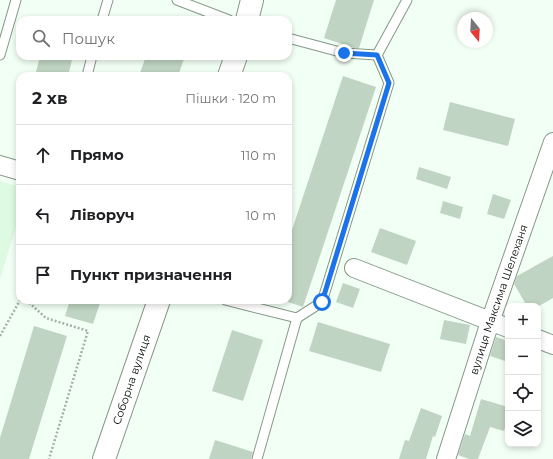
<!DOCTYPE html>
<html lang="uk">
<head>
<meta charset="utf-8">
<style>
	:root { --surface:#fff; --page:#f6f6f6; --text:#202124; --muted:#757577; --line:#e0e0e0 }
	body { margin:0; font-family:Montserrat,sans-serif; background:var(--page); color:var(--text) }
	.controls { position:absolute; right:12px; bottom:12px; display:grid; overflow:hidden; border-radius:8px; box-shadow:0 2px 6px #0003 }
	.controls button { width:36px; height:36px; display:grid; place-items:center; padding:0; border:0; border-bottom:1px solid var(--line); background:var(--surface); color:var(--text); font:20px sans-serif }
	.compass { position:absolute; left:457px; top:12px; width:36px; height:36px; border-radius:50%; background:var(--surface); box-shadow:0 2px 6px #0003; rotate:162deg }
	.stop { position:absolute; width:12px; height:12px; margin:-9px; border:3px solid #1a73e8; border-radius:50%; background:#fff }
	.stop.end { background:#1a73e8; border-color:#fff; box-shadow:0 1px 4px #0008 }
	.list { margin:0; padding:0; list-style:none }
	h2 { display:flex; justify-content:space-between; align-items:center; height:52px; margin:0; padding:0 16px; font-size:17px }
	h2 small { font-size:13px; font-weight:400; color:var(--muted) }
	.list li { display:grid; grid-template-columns:26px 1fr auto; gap:12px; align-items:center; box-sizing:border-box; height:60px; padding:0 16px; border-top:1px solid var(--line) }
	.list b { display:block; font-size:15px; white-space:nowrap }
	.list em { font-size:13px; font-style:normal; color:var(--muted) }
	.icon { flex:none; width:22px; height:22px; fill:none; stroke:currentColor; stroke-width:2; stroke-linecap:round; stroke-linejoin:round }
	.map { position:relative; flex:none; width:553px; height:459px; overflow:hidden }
	.search { position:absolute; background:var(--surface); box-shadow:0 2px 6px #0003; left:16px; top:16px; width:276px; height:44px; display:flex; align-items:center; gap:10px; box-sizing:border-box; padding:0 14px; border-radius:12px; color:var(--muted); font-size:15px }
	.panel { position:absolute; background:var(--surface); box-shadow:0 2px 6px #0003; left:16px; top:72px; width:276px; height:232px; border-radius:12px }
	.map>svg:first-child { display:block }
	.built { fill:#defae2 }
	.building { fill:#bfd4c2 }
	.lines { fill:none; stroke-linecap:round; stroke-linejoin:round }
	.service-casing { stroke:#859988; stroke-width:11 }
	.minor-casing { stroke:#859988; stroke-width:20 }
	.tertiary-casing { stroke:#859988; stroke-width:24 }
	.path { stroke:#a5b0a7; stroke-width:2.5; stroke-dasharray:2 2; stroke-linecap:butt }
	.service { stroke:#fff; stroke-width:9 }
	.minor { stroke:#fff; stroke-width:18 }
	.tertiary { stroke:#fff; stroke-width:22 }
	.route { stroke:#1a73e8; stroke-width:5 }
	.labels { text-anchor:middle; stroke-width:3; stroke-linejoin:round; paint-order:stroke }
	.street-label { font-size:11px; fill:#070e08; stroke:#fff }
</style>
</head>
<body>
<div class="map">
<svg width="553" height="459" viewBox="0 0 553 459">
	<rect width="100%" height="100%" fill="#f2fff4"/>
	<!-- built -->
	<path class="built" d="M 0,181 L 20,187 L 20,214 L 0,279 Z"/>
	<!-- building -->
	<g class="building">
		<path d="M 336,0 L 374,0 L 359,48 L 354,48 L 324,38 Z"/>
		<path d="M 40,56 L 73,56 L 68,76 L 35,76 Z"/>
		<path d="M 146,56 L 185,56 L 178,76 L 139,76 Z"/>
		<path d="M 343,76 L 376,87 L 303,307 L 288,302 L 288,242 Z"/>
		<path d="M 450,102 L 515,119 L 508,146 L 443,130 Z"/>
		<path d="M 419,167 L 451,177 L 447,189 L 416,179 Z"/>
		<path d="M 493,194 L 511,200 L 504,219 L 487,214 Z"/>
		<path d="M 443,201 L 463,207 L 460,219 L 440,213 Z"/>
		<path d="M 380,228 L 416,241 L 407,265 L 371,252 Z"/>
		<path d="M 553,256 L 553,298 L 539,306 L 527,306 L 514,284 L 517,276 Z"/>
		<path d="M 343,283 L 360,289 L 353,308 L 336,302 Z"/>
		<path d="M 70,300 L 101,300 L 93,324 L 65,316 Z"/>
		<path d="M 444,320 L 470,325 L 466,344 L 440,339 Z"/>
		<path d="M 318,322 L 390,344 L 381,372 L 309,351 Z"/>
		<path d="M 34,326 L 67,336 L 29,459 L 0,459 L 0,438 Z"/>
		<path d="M 232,330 L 263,340 L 243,401 L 212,391 Z"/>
		<path d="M 496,337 L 508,341 L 508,362 L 490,356 Z"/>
		<path d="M 481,399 L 508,407 L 508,418 L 504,431 L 490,427 L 478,459 L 469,459 L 458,455 L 465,434 L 470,436 Z"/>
		<path d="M 421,408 L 442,416 L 435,437 L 433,436 L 426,459 L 399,459 L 405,440 L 409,441 Z"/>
		<path d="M 215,440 L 253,452 L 251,459 L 209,459 Z"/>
	</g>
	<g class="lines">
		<!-- service casing -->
		<g class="service-casing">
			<g id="service">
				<path d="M 177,0 L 229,20"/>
				<path d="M 102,20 L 108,0"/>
				<path d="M 288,38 L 344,53 L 377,55"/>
				<path d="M 0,55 L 16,0"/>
				<path d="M 87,76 L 92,56"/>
				<path d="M 225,300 L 297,318 L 257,459"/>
				<path d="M 297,318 L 322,302 L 389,83 L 377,55 L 407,0"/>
			</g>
		</g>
		<!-- minor casing -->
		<g class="minor-casing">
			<g id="minor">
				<path d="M 0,165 L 20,171"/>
				<path d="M 354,268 L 508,328"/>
				<path d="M 538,339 L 553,345"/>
				<path id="s1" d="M 446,459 L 490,322 L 553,142"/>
			</g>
		</g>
		<!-- tertiary casing -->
		<g class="tertiary-casing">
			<g id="tertiary">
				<path d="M 247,20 L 252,0"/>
				<path d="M 229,76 L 236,56"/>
				<path id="s2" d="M 104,459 L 159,300"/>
			</g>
		</g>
		<!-- path -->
		<g class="path">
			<path d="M 26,300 L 46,318 L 88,331 L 49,459"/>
			<path d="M 0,336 L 20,300"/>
		</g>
		<!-- service -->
		<use href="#service" class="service"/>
		<!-- minor -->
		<use href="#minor" class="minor"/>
		<!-- tertiary -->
		<use href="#tertiary" class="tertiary"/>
	</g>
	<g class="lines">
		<!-- route -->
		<path class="route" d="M 322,302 L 389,83 L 377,55 L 344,53"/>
	</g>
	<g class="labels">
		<!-- street labels -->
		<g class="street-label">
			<text dy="4" stroke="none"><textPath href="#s1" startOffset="168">вулиця Максима Шелеханя</textPath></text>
			<text dy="4" stroke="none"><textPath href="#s2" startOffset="84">Соборна вулиця</textPath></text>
		</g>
	</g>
</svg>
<div class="controls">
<button>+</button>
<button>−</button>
<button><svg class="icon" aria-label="locate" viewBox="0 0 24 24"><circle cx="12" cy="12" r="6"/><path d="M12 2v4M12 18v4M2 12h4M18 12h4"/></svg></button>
<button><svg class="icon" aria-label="layers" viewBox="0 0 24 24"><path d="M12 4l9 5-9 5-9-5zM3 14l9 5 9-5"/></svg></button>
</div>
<svg class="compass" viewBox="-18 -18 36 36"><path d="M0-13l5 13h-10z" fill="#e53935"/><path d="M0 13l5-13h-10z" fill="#757577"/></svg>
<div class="stop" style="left:322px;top:302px"></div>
<div class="stop end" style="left:344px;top:53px"></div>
<div class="search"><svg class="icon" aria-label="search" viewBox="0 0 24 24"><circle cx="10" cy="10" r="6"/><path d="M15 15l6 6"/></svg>Пошук</div>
<section class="panel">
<h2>2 хв<small>Пішки · 120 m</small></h2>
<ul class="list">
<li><svg class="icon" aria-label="ahead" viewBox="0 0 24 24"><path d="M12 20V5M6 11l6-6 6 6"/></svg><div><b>Прямо</b></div><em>110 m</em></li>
<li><svg class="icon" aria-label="left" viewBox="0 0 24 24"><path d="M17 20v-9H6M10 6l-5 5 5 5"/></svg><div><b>Ліворуч</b></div><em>10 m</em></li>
<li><svg class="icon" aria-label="arrive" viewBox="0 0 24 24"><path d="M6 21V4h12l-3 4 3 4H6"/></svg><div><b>Пункт призначення</b></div></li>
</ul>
</section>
</div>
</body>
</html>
